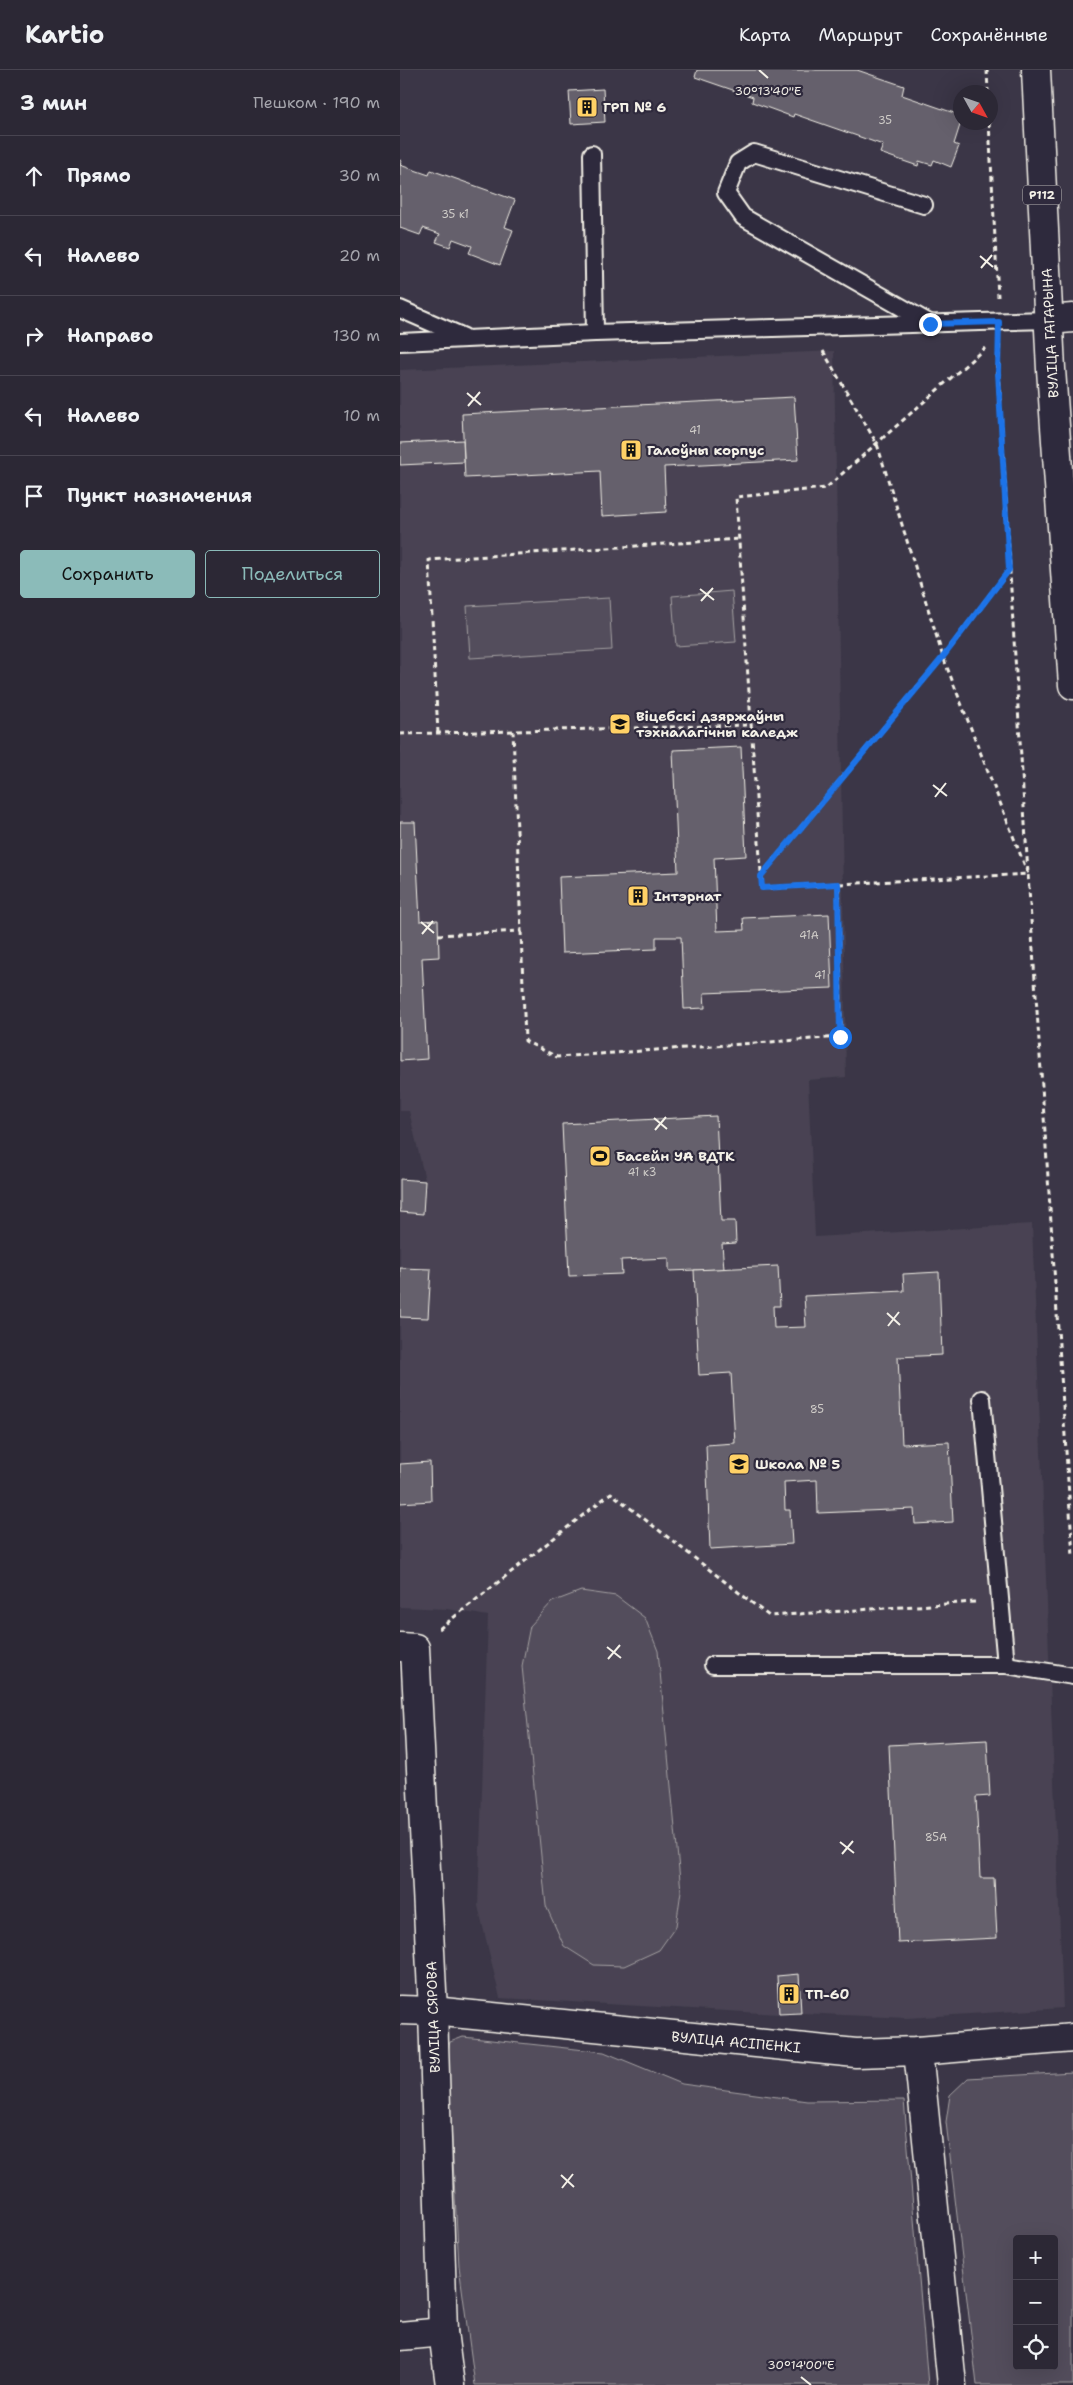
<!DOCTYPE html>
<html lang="ru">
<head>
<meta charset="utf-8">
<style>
	:root { --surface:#2c2835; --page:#383441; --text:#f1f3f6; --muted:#a6a6ad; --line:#484450; --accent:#8bbbb9 }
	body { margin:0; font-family:"Shantell Sans",sans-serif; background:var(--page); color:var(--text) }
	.controls { position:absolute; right:15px; bottom:15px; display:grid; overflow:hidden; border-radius:5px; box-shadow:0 5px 20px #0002 }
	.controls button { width:45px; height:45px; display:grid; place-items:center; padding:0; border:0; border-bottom:1px solid var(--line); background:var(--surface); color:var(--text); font:25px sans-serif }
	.compass { position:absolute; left:553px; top:15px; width:45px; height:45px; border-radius:50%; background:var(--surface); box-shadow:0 5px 20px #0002; rotate:130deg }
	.stop { position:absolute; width:15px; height:15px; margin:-11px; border:4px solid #1a73e8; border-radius:50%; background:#fff }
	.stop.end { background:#1a73e8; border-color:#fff; box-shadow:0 1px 5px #0008 }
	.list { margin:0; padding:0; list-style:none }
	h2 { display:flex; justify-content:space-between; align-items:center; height:65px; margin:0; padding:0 20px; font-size:21px }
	h2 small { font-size:16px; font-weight:400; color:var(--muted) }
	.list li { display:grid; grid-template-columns:32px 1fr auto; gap:15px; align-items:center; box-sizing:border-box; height:80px; padding:0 20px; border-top:1px solid var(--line) }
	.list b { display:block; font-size:19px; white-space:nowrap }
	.list em { font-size:16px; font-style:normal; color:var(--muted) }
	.actions { display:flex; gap:10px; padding:15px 20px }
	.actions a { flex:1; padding:11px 0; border:1px solid var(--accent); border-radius:5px; text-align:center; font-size:18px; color:var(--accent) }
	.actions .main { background:var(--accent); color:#111 }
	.icon { flex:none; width:28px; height:28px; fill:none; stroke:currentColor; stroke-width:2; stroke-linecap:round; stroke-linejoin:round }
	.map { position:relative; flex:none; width:673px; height:2315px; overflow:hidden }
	header { display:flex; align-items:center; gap:30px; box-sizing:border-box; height:70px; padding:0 25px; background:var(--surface); border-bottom:1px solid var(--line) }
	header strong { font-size:24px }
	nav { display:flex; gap:28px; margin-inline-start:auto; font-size:18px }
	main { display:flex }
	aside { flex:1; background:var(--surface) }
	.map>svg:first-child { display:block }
	.built { fill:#484352 }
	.green { fill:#534e5c; stroke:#a4a0a2; fill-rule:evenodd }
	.building { fill:#65616c; stroke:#f4f1e8 }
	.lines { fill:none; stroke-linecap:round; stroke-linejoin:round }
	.lane-casing { stroke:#f4f1e8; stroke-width:20 }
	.street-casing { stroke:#f4f1e8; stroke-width:31 }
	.primary-casing { stroke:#f4f1e8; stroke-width:31 }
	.path { stroke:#f4f1e8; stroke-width:3; stroke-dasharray:5 4; stroke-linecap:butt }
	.lane { stroke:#2f2a3d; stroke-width:16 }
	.street { stroke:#2f2a3d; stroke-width:28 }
	.primary { stroke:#2f2a3d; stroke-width:28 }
	.route { stroke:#1a73e8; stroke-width:6 }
	.ticks { fill:none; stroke:#f4f1e8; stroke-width:2 }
	.labels { text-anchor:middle; stroke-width:4.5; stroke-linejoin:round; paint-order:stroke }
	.number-label { font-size:11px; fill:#d0cdc9 }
	.shield { fill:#2f2a3d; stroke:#b9b5b5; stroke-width:1 }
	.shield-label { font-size:12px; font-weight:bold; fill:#f4f1e8 }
	.poi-label { font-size:14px; font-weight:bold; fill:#f4f1e8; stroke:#2f2a3d; text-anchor:start }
	.street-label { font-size:14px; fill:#f4f1e8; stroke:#2f2a3d }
	.ticks-label { font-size:12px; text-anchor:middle; fill:#f4f1e8; stroke:#2f2a3d; stroke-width:4.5; stroke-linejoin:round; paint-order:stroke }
</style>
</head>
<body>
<header>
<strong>Kartio</strong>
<nav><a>Карта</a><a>Маршрут</a><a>Сохранённые</a></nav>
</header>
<main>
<aside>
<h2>3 мин<small>Пешком · 190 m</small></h2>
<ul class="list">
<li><svg class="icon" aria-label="ahead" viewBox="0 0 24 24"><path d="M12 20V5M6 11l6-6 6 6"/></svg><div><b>Прямо</b></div><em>30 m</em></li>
<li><svg class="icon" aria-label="left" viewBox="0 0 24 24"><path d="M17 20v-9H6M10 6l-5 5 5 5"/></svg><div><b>Налево</b></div><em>20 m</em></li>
<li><svg class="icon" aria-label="right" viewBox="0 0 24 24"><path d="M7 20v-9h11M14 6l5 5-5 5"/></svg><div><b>Направо</b></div><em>130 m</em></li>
<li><svg class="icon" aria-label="left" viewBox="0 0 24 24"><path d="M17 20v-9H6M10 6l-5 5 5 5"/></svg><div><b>Налево</b></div><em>10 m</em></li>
<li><svg class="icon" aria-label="arrive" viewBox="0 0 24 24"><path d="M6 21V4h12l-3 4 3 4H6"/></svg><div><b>Пункт назначения</b></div></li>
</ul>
<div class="actions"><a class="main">Сохранить</a><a>Поделиться</a></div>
</aside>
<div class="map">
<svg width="673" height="2315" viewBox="0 0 673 2315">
	<rect width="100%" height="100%" fill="#3b3647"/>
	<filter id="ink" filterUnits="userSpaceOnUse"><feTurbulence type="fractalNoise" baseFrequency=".02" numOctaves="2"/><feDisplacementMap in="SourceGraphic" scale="10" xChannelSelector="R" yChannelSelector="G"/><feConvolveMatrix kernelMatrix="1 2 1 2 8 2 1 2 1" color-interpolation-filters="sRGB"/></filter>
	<g filter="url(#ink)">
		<!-- built -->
		<path class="built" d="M 434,281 L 446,1007 L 408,1010 L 415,1167 L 632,1154 L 663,1938 L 507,1948 L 401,1943 L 379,1944 L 100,1928 L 78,1836 L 88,1546 L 47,1539 L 0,1537 L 0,1109 L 25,1110 L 9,1041 L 0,1041 L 0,300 Z"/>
		<!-- green -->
		<g class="green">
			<path d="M 332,521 L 336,572 L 276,576 L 272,526 Z"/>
			<path d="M 209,528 L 212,580 L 70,588 L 67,536 Z"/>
			<path d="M 181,1521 L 216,1526 L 245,1548 L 258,1581 L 281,1821 L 276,1856 L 259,1880 L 224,1896 L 194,1895 L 164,1876 L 146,1836 L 122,1596 L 130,1556 L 152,1532 Z"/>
			<path d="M 63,1967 L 204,1982 L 282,2014 L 407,2031 L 504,2030 L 528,2315 L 75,2315 L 59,2196 L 47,1985 L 50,1972 Z"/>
			<path d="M 673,2002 L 673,2315 L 577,2315 L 546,2052 L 550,2025 L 568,2008 ZM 617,2169 L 654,2169 L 654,2296 L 617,2296 Z"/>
		</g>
		<!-- building -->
		<g class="building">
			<path d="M 297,0 L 457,0 L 504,16 L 502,25 L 560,45 L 561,52 L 554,74 L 559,76 L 551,97 L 534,90 L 532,95 L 519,91 L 518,96 L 480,83 L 483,75 L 394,44 L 393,47 L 352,32 L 353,27 L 295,7 Z"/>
			<path d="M 203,19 L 205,52 L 171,54 L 169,21 Z"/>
			<path d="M 0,90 L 2,91 L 0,95 L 29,105 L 31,100 L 115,130 L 105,157 L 113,160 L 100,195 L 69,183 L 72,176 L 53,169 L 50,177 L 36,172 L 40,164 L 23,158 L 20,165 L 0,158 Z"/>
			<path d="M 394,327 L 398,390 L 264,397 L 266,442 L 202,446 L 200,401 L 65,408 L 62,344 Z"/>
			<path d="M 63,370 L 64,392 L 0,395 L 0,373 Z"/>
			<path d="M 341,677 L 346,786 L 314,788 L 317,861 L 344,860 L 343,848 L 429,844 L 432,918 L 304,923 L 305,938 L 284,939 L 281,867 L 256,867 L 256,879 L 162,883 L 159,807 L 278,802 L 273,680 Z"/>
			<path d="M 0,752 L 15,752 L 20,851 L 38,850 L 39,887 L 22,888 L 27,989 L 0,991 Z"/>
			<path d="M 316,1046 L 321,1151 L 335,1151 L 336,1173 L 322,1174 L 324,1199 L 269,1201 L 269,1188 L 221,1190 L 222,1204 L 169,1206 L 162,1054 Z"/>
			<path d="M 0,1109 L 25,1111 L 23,1144 L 0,1142 Z"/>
			<path d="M 378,1196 L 380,1236 L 373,1236 L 374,1258 L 406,1257 L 404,1226 L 504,1221 L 503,1204 L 539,1202 L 542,1285 L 498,1287 L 502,1374 L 549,1372 L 553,1452 L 515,1454 L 514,1439 L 418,1443 L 417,1410 L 384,1412 L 385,1440 L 390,1440 L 392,1474 L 310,1479 L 306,1375 L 335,1373 L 331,1303 L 299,1305 L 294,1200 Z"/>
			<path d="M 0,1198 L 31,1199 L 28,1248 L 0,1247 Z"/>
			<path d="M 30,1392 L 31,1431 L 0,1433 L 0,1394 Z"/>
			<path d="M 587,1670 L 590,1726 L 576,1727 L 580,1808 L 594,1808 L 597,1868 L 498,1873 L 489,1675 Z"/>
			<path d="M 399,1904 L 401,1943 L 379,1944 L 377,1906 Z"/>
		</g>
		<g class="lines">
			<!-- lane casing -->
			<g class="lane-casing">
				<g id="lane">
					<path d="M 192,84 L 195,263"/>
					<path d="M 524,135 L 354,83 L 338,93 L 326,123 L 343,147 L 531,254"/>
					<path d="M 0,239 L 64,267"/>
					<path d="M 0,272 L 195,263 L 649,250"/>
					<path d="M 582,1329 L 606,1595"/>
					<path d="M 313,1595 L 606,1595 L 673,1606"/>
				</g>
			</g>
			<!-- street casing -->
			<g class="street-casing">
				<g id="street">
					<path d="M 649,250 L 673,248"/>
					<path d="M 0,1577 L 15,1578 L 33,1941 L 43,2262 L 50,2315"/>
					<path d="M 0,1940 L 33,1941 L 456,1983 L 518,1981 L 673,1968"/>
					<path d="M 518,1981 L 552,2315"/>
					<path d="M 0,2266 L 43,2262"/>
				</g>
			</g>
			<!-- primary casing -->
			<g class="primary-casing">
				<path id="primary" d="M 636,0 L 651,299 L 673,615"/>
			</g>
			<!-- path -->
			<g class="path">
				<path d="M 587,0 L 588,22"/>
				<path d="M 589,52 L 598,227"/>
				<path d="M 599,275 L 598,302 L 628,804 L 673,1487"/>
				<path d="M 423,281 L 477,374 L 543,587 L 628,804 L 362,818 L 336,427 L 426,418 L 585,278"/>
				<path d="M 38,663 L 29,490 L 339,469"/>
				<path d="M 0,664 L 351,655"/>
				<path d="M 361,806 L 543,587 L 609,500"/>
				<path d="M 121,861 L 125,971 L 157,987 L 441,967 L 438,814"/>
				<path d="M 38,865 L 121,861 L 113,661"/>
				<path d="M 39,1559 L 211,1423 L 369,1546 L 575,1532"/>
			</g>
			<!-- lane -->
			<use href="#lane" class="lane"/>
			<!-- street -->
			<use href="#street" class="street"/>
			<!-- primary -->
			<use href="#primary" class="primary"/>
		</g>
	</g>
	<g class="lines" filter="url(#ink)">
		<!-- route -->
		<path class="route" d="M 440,967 L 438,814 L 362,818 L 361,806 L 543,587 L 609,500 L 598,302 L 599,252 L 530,254"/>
	</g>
	<!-- ticks -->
	<path class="ticks" d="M 359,0 L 368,8M 580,186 L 593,197M 581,198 L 592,185M 67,323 L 81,335M 68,336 L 80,322M 300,519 L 314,530M 301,531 L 313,518M 533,715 L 547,726M 535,727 L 546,713M 21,852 L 34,863M 22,864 L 33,851M 254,1048 L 267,1059M 255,1060 L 266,1047M 487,1243 L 500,1255M 488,1256 L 499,1242M 207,1577 L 221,1588M 208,1589 L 220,1575M 440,1772 L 454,1783M 442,1784 L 453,1771M 161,2105 L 174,2117M 162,2118 L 173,2104M 401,2307 L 411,2315"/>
	<!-- icons -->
	<defs>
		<g id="building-square" transform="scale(1.125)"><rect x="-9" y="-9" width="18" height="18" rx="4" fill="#ffd166" stroke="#2f2a3d"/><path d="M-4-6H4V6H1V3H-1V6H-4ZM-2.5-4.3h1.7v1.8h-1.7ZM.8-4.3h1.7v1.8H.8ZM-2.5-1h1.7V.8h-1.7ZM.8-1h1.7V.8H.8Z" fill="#111"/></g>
		<g id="university-square" transform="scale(1.125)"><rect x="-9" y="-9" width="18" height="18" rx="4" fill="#ffd166" stroke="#2f2a3d"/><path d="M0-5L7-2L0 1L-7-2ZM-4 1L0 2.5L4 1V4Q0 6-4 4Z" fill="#111"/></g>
		<g id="stadium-square" transform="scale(1.125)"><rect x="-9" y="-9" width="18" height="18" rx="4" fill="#ffd166" stroke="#2f2a3d"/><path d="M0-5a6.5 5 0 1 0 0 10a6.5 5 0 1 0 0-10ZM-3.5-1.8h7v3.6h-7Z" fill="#111"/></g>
		<g id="school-square" transform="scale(1.125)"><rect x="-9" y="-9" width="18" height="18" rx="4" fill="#ffd166" stroke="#2f2a3d"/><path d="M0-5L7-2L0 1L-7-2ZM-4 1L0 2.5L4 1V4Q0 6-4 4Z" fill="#111"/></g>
	</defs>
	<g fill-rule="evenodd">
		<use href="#building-square" x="187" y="37"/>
		<use href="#building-square" x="231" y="380"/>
		<use href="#university-square" x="220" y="654"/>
		<use href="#building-square" x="238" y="826"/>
		<use href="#stadium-square" x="200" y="1086"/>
		<use href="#school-square" x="339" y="1394"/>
		<use href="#building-square" x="389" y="1924"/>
	</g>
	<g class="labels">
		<!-- number labels -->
		<g class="number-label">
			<text x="485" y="54">35</text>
			<text x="55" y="148">35 к1</text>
			<text x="295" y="364">41</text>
			<text x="409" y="869">41А</text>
			<text x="420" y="909">41</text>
			<text x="242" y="1106">41 к3</text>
			<text x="417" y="1343">85</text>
			<text x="536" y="1771">85А</text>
		</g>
		<!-- shield labels -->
		<rect class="shield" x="623" y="115.5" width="38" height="19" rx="4"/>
		<g class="shield-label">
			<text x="642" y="129">Р112</text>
		</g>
		<!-- poi labels -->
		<g class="poi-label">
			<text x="203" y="42">ГРП № 6</text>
			<text x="247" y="385">Галоўны корпус</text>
			<text x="236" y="651">Віцебскі дзяржаўны<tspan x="236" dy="16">тэхналагічны каледж</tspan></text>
			<text x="254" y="831">Інтэрнат</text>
			<text x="216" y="1091">Басейн УА ВДТК</text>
			<text x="355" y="1399">Школа № 5</text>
			<text x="405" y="1929">ТП-60</text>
		</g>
		<!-- street labels -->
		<g class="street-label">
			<text transform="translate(650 263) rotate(-93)" y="5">ВУЛІЦА ГАГАРЫНА</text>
			<text transform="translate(33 1947) rotate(-92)" y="5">ВУЛІЦА СЯРОВА</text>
			<text transform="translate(336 1972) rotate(5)" y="5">ВУЛІЦА АСІПЕНКІ</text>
		</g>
	</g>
	<g class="ticks-label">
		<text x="368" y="25">30°13'40"E</text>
		<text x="401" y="2299">30°14'00"E</text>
	</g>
</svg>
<div class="controls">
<button>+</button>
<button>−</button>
<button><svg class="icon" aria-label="locate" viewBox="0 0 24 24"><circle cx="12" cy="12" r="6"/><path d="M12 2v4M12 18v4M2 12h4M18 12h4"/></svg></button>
</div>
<svg class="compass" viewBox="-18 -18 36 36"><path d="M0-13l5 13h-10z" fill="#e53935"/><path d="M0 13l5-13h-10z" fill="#a6a6ad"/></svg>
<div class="stop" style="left:440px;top:967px"></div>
<div class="stop end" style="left:530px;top:254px"></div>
</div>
</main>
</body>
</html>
